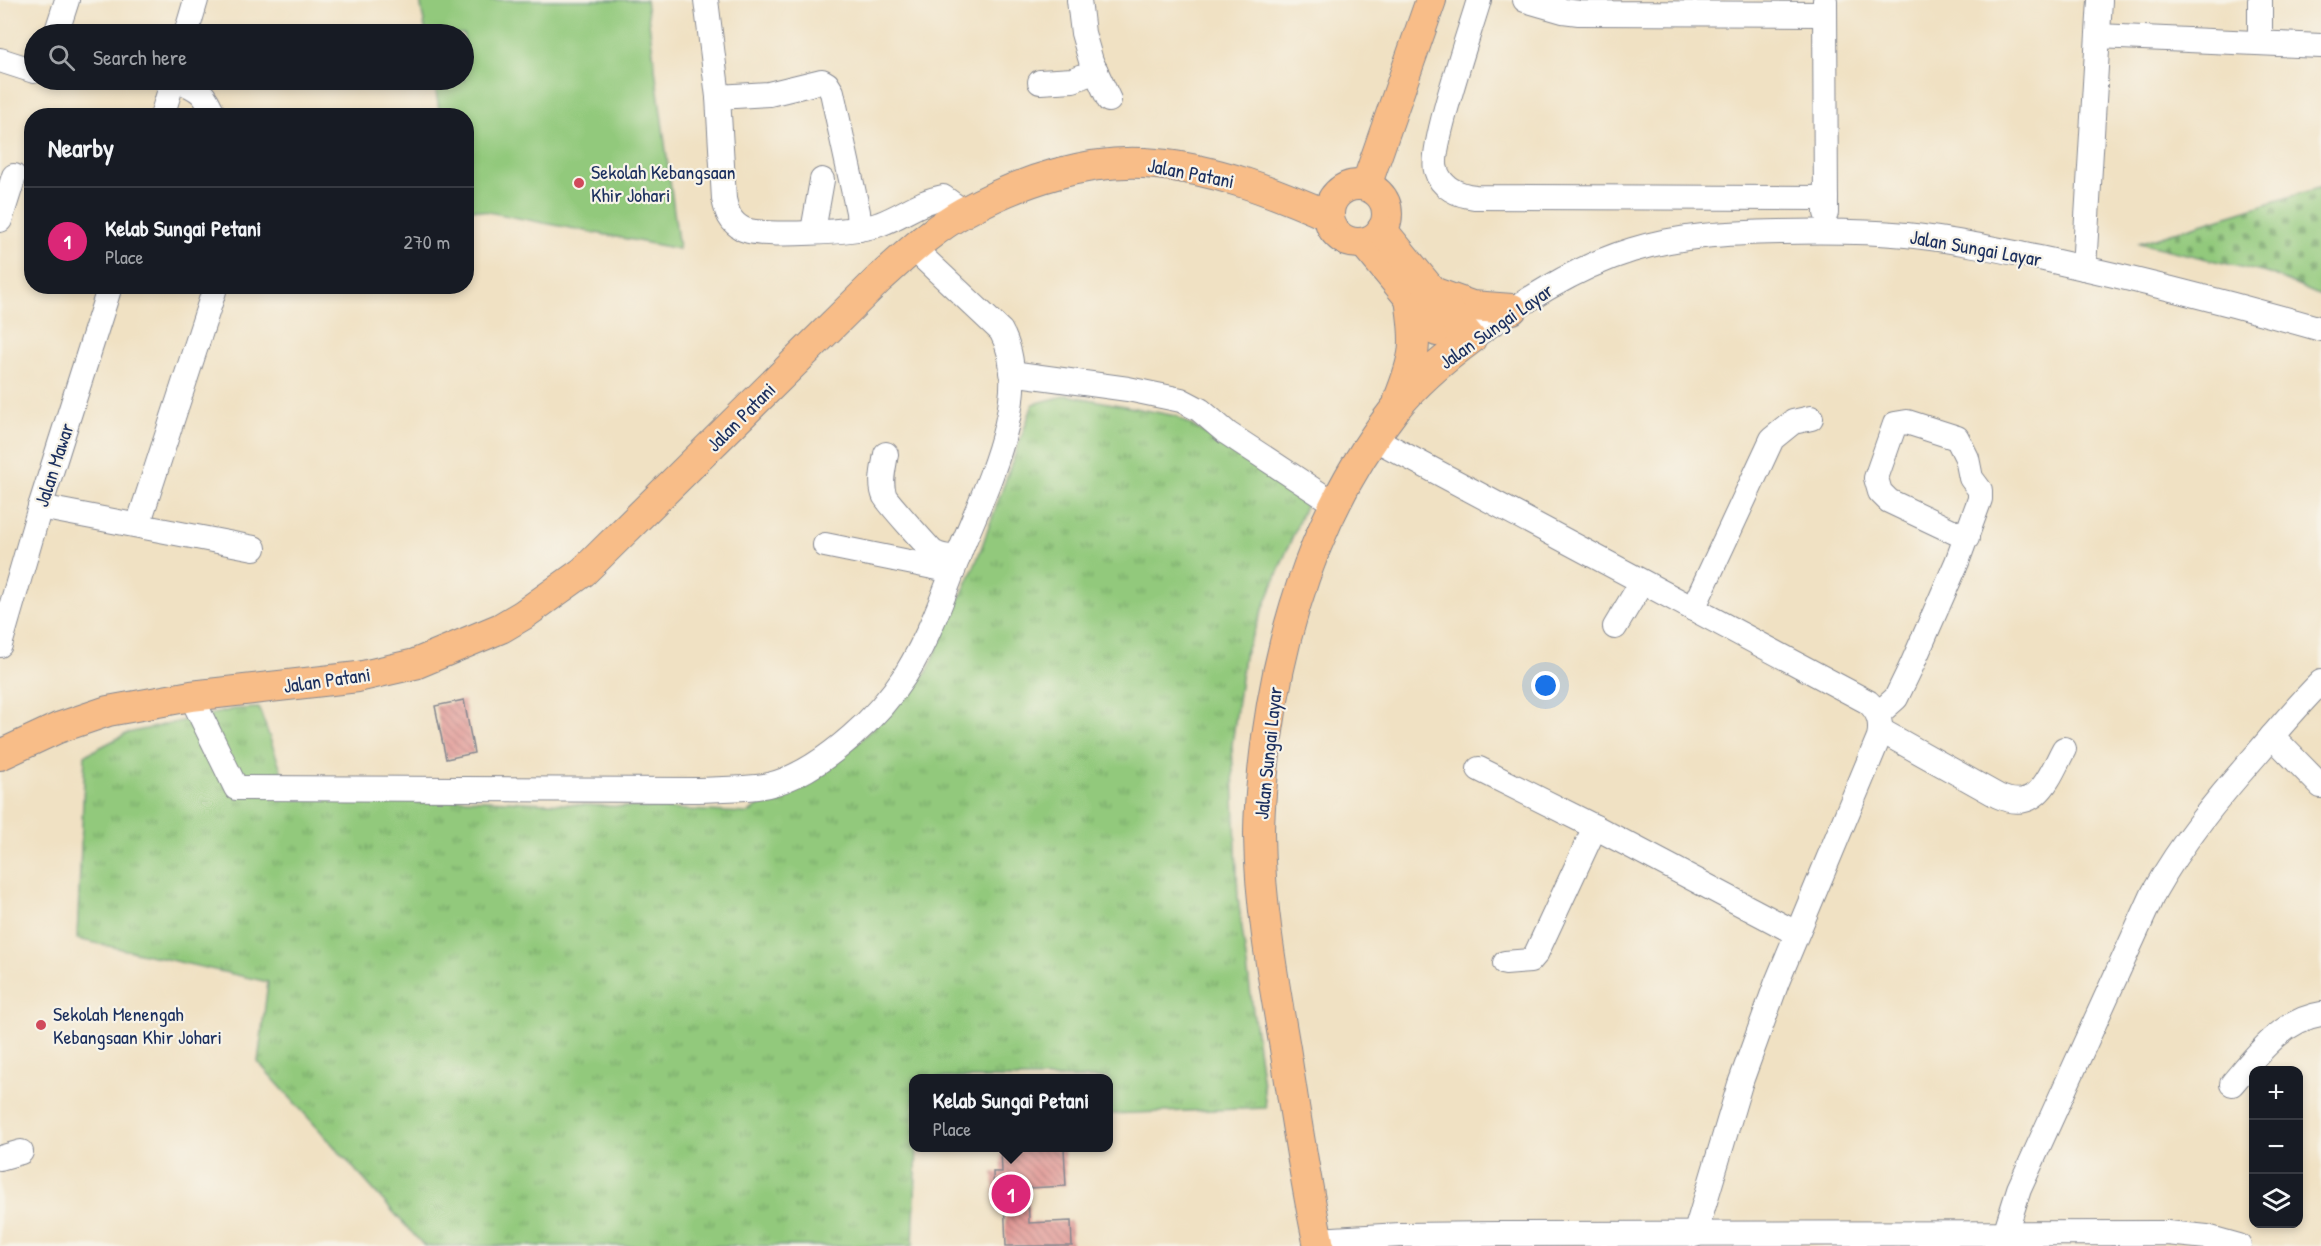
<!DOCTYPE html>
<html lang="en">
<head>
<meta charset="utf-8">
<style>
	:root { --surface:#171b24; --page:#20242c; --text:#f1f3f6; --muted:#9ea1a6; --line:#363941; --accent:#db2777 }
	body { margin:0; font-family:"Patrick Hand",sans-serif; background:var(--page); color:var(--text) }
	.controls { position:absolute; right:18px; bottom:18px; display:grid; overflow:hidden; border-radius:12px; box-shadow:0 3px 9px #0003 }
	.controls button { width:54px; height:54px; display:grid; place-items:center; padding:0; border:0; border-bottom:2px solid var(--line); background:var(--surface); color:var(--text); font:30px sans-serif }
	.you { position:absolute; left:1546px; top:686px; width:21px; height:21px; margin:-15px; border:4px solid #fff; border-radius:50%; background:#1a73e8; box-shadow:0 0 0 9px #1a73e833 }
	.badge { display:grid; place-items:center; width:39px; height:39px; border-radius:50%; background:var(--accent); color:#fff; font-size:20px; font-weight:700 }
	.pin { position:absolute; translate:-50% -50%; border:3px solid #fff; box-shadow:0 2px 6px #0006 }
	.popup { position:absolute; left:909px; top:1074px; width:204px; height:78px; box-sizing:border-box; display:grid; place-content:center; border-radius:12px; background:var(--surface); filter:drop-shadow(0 2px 4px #0005); font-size:20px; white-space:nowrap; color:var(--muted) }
	.popup b { font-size:22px; color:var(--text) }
	.popup::after { content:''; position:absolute; left:50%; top:100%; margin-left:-12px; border:12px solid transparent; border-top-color:var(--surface) }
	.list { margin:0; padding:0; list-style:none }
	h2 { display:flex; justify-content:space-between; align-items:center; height:78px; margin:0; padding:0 24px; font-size:26px }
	h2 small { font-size:20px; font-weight:400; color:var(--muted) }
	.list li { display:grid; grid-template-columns:39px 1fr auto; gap:18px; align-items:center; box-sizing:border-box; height:108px; padding:0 24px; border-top:2px solid var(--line) }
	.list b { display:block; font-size:22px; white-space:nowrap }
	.list p { margin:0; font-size:20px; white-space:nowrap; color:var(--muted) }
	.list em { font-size:20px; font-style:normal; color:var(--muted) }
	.icon { flex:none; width:33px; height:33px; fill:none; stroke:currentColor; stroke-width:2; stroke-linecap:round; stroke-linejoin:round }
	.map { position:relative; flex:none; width:2321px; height:1246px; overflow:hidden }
	.search { position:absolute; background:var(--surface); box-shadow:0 3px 9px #0003; left:24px; top:24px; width:450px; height:66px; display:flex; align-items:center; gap:15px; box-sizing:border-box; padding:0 21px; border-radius:33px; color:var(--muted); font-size:22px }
	.panel { position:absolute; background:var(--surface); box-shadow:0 3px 9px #0003; left:24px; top:108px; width:450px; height:186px; border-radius:24px }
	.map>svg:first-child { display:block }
	.grass { fill:url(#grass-tufts); stroke:#567c6d; stroke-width:1.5 }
	.cemetery { fill:url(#cemetery-stones); stroke:#567c6d; stroke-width:1.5 }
	.pitch { fill:#92c97c; stroke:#567c6d; stroke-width:1.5 }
	.building { fill:url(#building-back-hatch) }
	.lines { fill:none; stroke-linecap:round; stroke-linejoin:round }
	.minor-casing { stroke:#868890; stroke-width:26 }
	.major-casing { stroke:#868890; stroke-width:32 }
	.minor { stroke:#fff; stroke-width:24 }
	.major { stroke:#f8bd88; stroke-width:30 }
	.poi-dot { fill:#d1495b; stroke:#f7f3e8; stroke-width:2 }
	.labels { text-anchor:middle; stroke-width:4.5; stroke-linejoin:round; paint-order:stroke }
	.poi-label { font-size:20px; fill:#1b2f5e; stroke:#f7f3e8; text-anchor:start }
	.street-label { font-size:20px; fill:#1b2f5e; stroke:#f7f3e8 }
</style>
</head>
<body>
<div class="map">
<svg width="2321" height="1246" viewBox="0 0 2321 1246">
	<defs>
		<pattern id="grass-tufts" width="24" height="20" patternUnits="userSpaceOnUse" patternTransform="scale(1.5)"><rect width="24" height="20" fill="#92c97c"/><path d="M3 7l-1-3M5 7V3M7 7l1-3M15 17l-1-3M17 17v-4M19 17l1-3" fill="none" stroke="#76a469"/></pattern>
		<pattern id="cemetery-stones" width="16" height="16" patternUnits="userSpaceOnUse" patternTransform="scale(1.5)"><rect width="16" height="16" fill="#92c97c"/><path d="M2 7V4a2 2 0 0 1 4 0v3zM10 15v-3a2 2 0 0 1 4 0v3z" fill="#76a469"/></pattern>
		<pattern id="building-back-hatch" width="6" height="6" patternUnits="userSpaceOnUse" patternTransform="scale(1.5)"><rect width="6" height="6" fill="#e09491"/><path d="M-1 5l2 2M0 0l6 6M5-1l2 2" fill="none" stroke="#b5797a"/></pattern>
	</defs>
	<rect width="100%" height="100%" fill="#f7f3e8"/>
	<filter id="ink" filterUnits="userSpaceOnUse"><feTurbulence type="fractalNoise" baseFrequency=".0167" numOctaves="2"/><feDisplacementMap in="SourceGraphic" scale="12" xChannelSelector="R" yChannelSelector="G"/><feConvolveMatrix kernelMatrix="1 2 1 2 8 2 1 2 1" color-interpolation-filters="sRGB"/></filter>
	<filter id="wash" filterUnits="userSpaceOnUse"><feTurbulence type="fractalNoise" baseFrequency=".008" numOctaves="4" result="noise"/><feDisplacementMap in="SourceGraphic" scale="24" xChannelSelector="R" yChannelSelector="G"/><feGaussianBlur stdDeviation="1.35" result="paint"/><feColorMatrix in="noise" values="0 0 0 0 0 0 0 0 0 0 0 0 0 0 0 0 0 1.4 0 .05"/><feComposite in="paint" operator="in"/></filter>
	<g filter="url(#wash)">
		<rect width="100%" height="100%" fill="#f0e1c3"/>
		<!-- grass -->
		<path class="grass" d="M 1067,395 L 1176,416 L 1309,496 L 1244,656 L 1232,745 L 1238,898 L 1266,1108 L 1109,1114 L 1108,1078 L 914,1078 L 914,1148 L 917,1148 L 913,1246 L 424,1246 L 258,1062 L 268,982 L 77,939 L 85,755 L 128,733 L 235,709 L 259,708 L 291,797 L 424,797 L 748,813 L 859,742 L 927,672 L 977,560 L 1033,404 Z"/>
		<!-- cemetery -->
		<path class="cemetery" d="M 2321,187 L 2321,296 L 2270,274 L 2139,243 Z"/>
		<!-- pitch -->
		<path class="pitch" d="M 420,0 L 646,0 L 679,249 L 467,208 L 466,116 L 440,115 L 434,80 L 464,80 L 464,34 L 426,34 Z"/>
		<g id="blocks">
			<!-- building -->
			<g class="building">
				<path d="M 464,700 L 474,753 L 446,759 L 435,706 Z"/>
				<path d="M 1001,1148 L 1064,1148 L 1066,1186 L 1028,1188 L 1029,1223 L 1071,1221 L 1072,1246 L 1006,1246 L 1004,1199 L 994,1200 L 993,1172 L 1002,1172 Z"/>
			</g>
		</g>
	</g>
	<g filter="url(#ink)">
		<use href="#blocks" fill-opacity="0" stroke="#868890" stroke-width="1.5"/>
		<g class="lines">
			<!-- minor casing -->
			<g class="minor-casing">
				<g id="minor">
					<path d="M 706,0 L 718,97 L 724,199 C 727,213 730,222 743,229 C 761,238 860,232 880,224 C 902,216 920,201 943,197 L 964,212"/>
					<path d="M 1079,0 L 1083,33 L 1091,61 L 1109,100"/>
					<path d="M 1479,0 C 1471,28 1429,149 1436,170 C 1441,188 1458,195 1475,197 L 1826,198"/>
					<path d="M 1525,0 L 1563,11 L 1579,13 L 1825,14"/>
					<path d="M 1825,0 L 1826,213"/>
					<path d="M 56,34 L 67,0"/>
					<path d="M 186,34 L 196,0"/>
					<path d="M 2098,36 L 2321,46"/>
					<path d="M 2260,43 L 2260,0"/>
					<path d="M 0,60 L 34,71"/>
					<path d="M 178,80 C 201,90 205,93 214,116"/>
					<path d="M 1040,82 L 1073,80 L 1096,71"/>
					<path d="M 718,97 L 769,94 L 822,81 L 827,84 L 832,92 L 858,212 L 859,229"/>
					<path d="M 162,116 L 173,80"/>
					<path d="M 0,220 L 14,176"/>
					<path d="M 813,231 L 822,180"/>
					<path d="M 2084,268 L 2100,0"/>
					<path d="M 1471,339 C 1521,303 1573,268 1632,250 C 1681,235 1729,233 1780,232 C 1822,231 1864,231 1906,235 C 1956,240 2005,251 2053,261 C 2143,281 2233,304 2321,329"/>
					<path d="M 1011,373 L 1128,389 L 1181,400 L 1200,410 L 1227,433 L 1335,504"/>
					<path d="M 1375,439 L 1868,702 C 1879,712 1882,723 1879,737 L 1777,982 L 1740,1084 L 1695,1235"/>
					<path d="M 886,454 C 884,467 879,484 885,497 C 886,500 931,551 935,553 C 942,557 951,557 958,558"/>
					<path d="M 40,507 L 254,548"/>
					<path d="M 138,525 L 214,291"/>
					<path d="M 825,545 L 953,571"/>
					<path d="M 1693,609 L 1772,439 L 1793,422 L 1811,418"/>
					<path d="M 1615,627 L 1642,582"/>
					<path d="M 0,645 L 40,507 L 110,286"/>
					<path d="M 191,696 L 236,788 L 698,790 C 718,789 738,789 757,787 C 793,783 826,759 852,736 C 873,718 891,697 906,674 C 930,635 945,592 961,549 C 984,491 1035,392 1001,331 L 913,248"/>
					<path d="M 1878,714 L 1896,698 L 1911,667 L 1957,562 L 1980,499 L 1980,490 L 1971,478 L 1967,458 L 1957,438 L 1907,422 L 1895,424 L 1876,478 L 1880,492 L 1889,501 L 1967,538"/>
					<path d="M 1880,730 L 1998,796 C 2038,814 2049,777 2064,749"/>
					<path d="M 2272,736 L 2321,786"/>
					<path d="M 1479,769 L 1595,827 L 1796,933"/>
					<path d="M 1505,963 L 1530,961 L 1536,954 L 1595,827"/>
					<path d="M 2232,1084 C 2256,1056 2282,1020 2321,1014"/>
					<path d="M 0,1158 L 21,1152"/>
					<path d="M 1317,1240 L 1400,1235 L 1499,1234 L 2167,1233 L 2207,1237 L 2239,1246"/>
					<path d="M 2001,1246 L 2019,1189 L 2154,892 C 2182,842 2218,798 2256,755 C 2277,730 2298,705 2321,682"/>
				</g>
			</g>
			<!-- major casing -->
			<g class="major-casing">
				<g id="major">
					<circle cx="1358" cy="214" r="29"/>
					<path d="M 1366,186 L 1431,0"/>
					<path d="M 1364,243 L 1437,331"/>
					<path d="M 1433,292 L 1472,306 L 1512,309"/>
					<path d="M 1399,399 C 1416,356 1417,344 1410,299"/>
					<path d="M 0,755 L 58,728 L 108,711 L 191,696 L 358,677 L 415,664 L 501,628 L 523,615 L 583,572 L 879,279 C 906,255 933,229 964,212 C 1020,181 1091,157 1156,164 C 1216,169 1274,192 1329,216"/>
					<path d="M 1319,1246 C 1305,1180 1295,1114 1285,1048 C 1273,978 1260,906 1259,835 C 1259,802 1263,769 1267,737 C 1283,620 1321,503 1395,409 C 1416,383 1444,359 1471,339 L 1382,230"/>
				</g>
			</g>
			<!-- minor -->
			<use href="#minor" class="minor"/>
			<!-- major -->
			<use href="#major" class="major"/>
		</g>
	</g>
	<!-- markers -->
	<g class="poi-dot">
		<circle cx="579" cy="183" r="6"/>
		<circle cx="41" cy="1025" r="6"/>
	</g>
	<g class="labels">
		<!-- poi labels -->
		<g class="poi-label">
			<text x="591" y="179">Sekolah Kebangsaan<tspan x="591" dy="23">Khir Johari</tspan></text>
			<text x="53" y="1021">Sekolah Menengah<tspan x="53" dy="23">Kebangsaan Khir Johari</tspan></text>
		</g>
		<!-- street labels -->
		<g class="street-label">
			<text transform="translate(1191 173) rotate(11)" y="7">Jalan Patani</text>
			<text transform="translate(1976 248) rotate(10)" y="7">Jalan Sungai Layar</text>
			<text transform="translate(1496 326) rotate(-35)" y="7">Jalan Sungai Layar</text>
			<text transform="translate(741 417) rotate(-45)" y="7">Jalan Patani</text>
			<text transform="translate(54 465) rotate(-72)" y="7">Jalan Mawar</text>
			<text transform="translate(327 680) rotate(-8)" y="7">Jalan Patani</text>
			<text transform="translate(1268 753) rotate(-84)" y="7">Jalan Sungai Layar</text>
		</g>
	</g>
</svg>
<div class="controls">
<button>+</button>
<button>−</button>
<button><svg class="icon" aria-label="layers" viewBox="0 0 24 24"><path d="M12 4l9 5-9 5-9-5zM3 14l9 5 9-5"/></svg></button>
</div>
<div class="you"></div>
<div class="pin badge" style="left:1011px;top:1194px">1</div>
<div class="popup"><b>Kelab Sungai Petani</b>Place</div>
<div class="search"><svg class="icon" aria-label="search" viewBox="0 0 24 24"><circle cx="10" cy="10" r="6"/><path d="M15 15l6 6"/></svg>Search here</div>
<section class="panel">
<h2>Nearby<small></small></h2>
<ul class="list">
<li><span class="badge">1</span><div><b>Kelab Sungai Petani</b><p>Place</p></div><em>270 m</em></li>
</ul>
</section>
</div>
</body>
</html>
